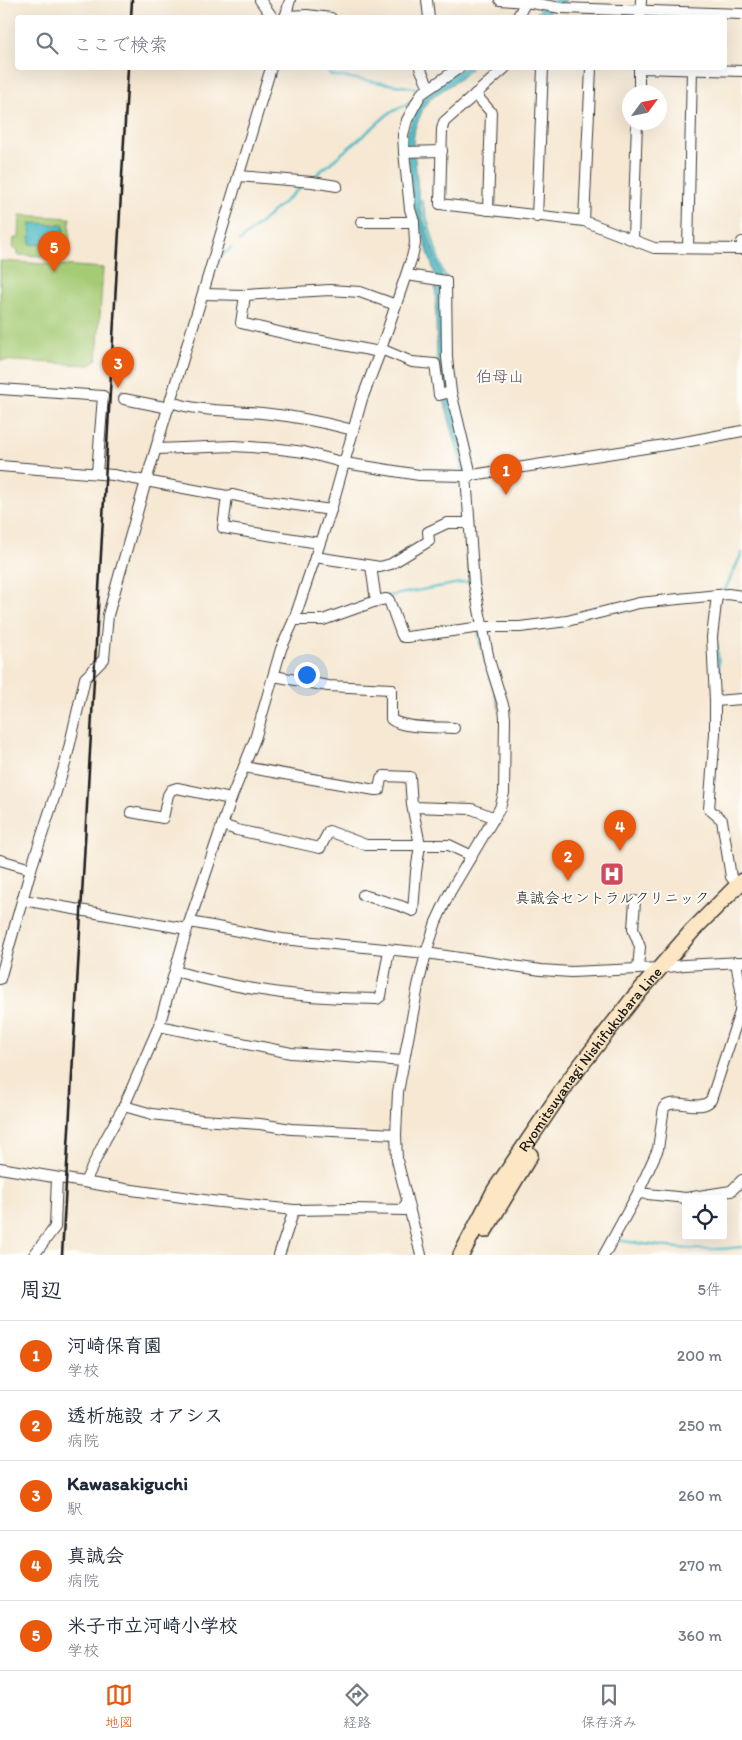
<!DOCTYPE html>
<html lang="ja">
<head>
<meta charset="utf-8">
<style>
	:root { --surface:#fff; --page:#f2f2f3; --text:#1f2937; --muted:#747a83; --line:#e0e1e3; --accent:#ea580c }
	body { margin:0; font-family:Itim,"Klee One",sans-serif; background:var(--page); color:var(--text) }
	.controls { position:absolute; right:15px; bottom:15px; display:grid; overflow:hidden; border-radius:5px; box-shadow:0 5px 20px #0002 }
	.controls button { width:45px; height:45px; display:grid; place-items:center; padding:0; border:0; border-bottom:1px solid var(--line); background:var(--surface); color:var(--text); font:25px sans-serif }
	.compass { position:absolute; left:622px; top:85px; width:45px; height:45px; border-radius:50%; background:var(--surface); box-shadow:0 5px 20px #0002; rotate:57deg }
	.you { position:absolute; left:306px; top:674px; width:18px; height:18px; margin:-12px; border:4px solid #fff; border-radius:50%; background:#1a73e8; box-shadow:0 0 0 8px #1a73e833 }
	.badge { display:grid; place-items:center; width:32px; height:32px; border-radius:50%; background:var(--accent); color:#fff; font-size:16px; font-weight:700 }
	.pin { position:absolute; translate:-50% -41px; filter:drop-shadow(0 1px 2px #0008) }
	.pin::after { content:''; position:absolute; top:26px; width:18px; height:15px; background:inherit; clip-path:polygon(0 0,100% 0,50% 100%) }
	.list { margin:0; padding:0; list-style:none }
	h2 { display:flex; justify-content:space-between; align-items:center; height:65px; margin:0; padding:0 20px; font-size:21px }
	h2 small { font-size:16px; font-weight:400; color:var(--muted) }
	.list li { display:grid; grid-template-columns:32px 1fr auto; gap:15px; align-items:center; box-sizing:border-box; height:70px; padding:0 20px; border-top:1px solid var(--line) }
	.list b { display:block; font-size:19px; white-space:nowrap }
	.list p { margin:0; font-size:16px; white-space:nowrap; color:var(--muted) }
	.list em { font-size:16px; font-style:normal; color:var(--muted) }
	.icon { flex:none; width:28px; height:28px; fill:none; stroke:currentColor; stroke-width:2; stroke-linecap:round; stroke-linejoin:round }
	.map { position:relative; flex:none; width:742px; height:1255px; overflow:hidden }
	.search { position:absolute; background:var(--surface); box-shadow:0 5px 20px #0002; left:15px; right:15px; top:15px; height:55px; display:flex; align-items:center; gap:12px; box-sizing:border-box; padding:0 18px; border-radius:5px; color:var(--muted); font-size:19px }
	.sheet { height:415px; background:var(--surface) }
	nav { display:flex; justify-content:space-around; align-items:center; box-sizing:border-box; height:70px; border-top:1px solid var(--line); background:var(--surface); font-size:14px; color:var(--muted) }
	nav a { display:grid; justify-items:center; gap:2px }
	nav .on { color:var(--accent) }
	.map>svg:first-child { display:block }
	.green { fill:#a6cb74; stroke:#617448 }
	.water { fill:#4dbbc7; stroke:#346c72 }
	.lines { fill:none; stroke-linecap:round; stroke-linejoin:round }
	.stream { stroke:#4dbbc7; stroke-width:2.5 }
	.street-casing { stroke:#3d3b37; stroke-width:12 }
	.secondary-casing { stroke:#3d3b37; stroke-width:18 }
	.street { stroke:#fff; stroke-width:10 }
	.secondary { stroke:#fce6c4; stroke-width:15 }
	.rail { stroke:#1c1c1c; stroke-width:2.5 }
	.labels { text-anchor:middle; stroke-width:4; stroke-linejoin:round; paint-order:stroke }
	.poi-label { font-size:15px; fill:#1c1c1c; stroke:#fdfcf7 }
	.street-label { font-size:15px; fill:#1c1c1c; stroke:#fdfcf7 }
	.neighbourhood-label { font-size:16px; fill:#5f4d5d; stroke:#fdfcf7 }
</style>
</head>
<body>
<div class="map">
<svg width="742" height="1255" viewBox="0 0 742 1255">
	<rect width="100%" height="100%" fill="#fdfcf7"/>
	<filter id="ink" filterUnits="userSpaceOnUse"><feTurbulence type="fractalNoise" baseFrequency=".02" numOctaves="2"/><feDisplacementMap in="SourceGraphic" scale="10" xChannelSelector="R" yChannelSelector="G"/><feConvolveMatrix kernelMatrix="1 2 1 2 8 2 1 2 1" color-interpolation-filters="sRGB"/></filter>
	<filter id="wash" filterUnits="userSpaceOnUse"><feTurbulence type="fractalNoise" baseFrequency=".0096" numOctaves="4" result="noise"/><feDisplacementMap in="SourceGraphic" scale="20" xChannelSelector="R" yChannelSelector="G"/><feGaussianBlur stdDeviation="1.12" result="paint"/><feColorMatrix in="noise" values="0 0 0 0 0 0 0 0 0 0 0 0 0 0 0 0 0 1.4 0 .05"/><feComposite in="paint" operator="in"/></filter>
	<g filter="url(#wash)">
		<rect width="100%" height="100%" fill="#f6e8d3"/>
		<!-- green -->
		<g class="green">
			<path d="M 20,215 L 70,218 L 69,257 L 18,255 L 18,250 L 13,249 L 14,238 L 19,238 Z"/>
			<path d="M 0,261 L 103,268 L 97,359 L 90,365 L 0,360 Z"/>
		</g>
		<!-- water -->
		<g class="water">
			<path d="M 554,0 L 567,0 L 540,17 L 528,18 Z"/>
			<path d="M 462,68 L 472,68 L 461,78 L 432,97 L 423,109 L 415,128 L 413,141 L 420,208 L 444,284 L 444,339 L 467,463 L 469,555 L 500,712 L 480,644 L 472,598 L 467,560 L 463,472 L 442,392 L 437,361 L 435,275 L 413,202 L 406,137 L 417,106 L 438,83 Z"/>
			<path d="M 31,223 L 64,225 L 63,246 L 30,244 Z"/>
		</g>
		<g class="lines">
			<!-- stream -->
			<g class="stream">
				<path d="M 325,68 L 331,75 L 421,89"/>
				<path d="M 316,175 L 371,129 L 388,114 L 409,103"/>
				<path d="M 417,201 L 421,200 L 442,271 L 447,279"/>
				<path d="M 240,241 L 303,185"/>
				<path d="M 220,257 L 231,248"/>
				<path d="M 724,592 L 742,553"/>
				<path d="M 388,596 L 471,581"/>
				<path d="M 717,644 L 719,669"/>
				<path d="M 719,675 L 720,694"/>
				<path d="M 285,1204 L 324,1205"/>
				<path d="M 616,1240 C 658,1246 699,1253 742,1247"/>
			</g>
		</g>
	</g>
	<g filter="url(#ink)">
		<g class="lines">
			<!-- street casing -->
			<g class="street-casing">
				<g id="street">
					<path d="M 260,0 L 273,18"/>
					<path d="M 427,0 L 429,18"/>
					<path d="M 500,0 L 526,2 L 561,8 L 742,14"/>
					<path d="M 285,16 L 307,15 L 331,18"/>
					<path d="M 285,18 L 290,0"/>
					<path d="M 517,18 L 527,0"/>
					<path d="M 640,18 L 641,0"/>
					<path d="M 420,68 L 429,87"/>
					<path d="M 505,68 L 444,122 L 442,129 L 440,204 L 584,221 L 654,248 L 742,249 L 742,242"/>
					<path d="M 639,68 L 742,71"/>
					<path d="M 639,92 L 639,68"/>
					<path d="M 475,94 L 491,112 L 488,210"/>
					<path d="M 404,152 L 442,151"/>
					<path d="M 239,176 L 312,182 L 337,186"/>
					<path d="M 537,217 L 543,68"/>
					<path d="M 584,221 L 591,68"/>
					<path d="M 361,222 L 414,222"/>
					<path d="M 633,239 L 637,122"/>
					<path d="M 688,248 L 692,70"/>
					<path d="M 407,275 L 446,281 L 447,358 L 451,392 L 471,475"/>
					<path d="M 203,294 L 245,295 L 330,290 L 360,292 L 396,305"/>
					<path d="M 245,295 L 241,323 L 295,336 L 380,352"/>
					<path d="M 381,349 L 412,362 L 435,364 L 439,395 L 451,392"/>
					<path d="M 0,389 L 103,396 L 97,473"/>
					<path d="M 124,399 L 169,408"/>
					<path d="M 171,402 C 200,412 231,410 262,413 C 293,416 323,422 353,430"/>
					<path d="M 157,449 L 234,446 L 280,449 L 304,452 L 345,463 L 419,475 L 466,476 L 690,441 L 742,431"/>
					<path d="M 0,466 L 113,475 L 227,496"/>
					<path d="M 319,543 L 223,528 L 227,496 L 233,495 L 246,498 L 331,510"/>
					<path d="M 315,557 L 380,567 L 391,564 L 429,541 L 428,532 L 447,523 L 469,523"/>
					<path d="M 717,595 L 712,637 L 715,701 L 742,699"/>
					<path d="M 376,601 L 386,599 L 389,600 L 401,633 L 403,637 L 407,637 L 482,627 L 520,627 L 567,621 L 639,603 L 728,594 L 742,596"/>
					<path d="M 294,620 L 323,620 L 376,601 L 371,566"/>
					<path d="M 274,676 L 328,686 L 391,689 L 391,719 C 402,729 439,727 454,728"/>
					<path d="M 715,701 L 715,734 L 709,809 L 722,820 L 731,877 L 738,885"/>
					<path d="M 413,807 L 472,809 L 495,818"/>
					<path d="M 131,812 L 163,818 L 168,795 L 171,790 L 177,788 L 231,799"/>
					<path d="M 222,825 L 237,830 L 320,848 L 329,831 L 366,845 L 420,845 L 412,805 L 410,777 L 384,776 L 381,779 L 379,790 L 375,790 L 244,767"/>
					<path d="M 0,860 L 31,869"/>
					<path d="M 363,895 L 401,906 L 413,911 L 416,872 L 420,845 L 449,845 L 472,856"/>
					<path d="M 23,900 L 187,929"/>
					<path d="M 635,901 L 633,929 L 640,947 L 638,969"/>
					<path d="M 190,922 L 282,939 L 426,953 L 541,970 L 571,972 L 660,968 L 684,965 L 742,962"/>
					<path d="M 175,971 C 240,990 309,999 377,999 L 381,996 L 389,950"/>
					<path d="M 0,979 L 31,869 L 66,761 L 85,678 L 104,659 L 108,615 L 146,481 L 271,68"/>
					<path d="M 159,1026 L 291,1053 L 404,1061"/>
					<path d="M 124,1106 L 152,1114 L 202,1120 L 260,1124 L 291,1129 L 396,1134"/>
					<path d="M 0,1168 L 125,1189 L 211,1201 L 294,1210 L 351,1209 L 405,1210 L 405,1205 L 407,1205"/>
					<path d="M 85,1182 L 105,1140 L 124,1106 L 159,1026 L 187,929 L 231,799 L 255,739 L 281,649 L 294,620 L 331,510 L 362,399 L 380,352 L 412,257 L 415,244 L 414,222 L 410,209 L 404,152 L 403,135 L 407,120 L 421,94 L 459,68"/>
					<path d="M 638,1193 L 686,1198 L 731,1191 L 742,1180"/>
					<path d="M 34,1255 L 55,1227 L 57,1178"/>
					<path d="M 279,1255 L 294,1210"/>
					<path d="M 421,1255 L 397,1160 L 396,1134 L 398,1092 L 418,986 L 426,953 L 436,922 L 450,892 L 500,808 L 504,793 L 505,718 L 504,708 L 489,660 L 474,584 L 466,476"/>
					<path d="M 604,1255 L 638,1193 L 658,1149 L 664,1107 C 677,1097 700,1113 711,1100 L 740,1012 L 741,990 L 736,962"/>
				</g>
			</g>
			<!-- secondary casing -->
			<g class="secondary-casing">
				<g id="secondary">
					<path d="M 485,1230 L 530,1155"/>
					<path id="s1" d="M 461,1255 L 495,1190 L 570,1079 L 632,1000 L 693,930 L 742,881"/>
				</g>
			</g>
			<!-- street -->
			<use href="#street" class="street"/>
			<!-- secondary -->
			<use href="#secondary" class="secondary"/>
			<!-- rail -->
			<g class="rail">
				<path d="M 131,18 L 132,0"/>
				<path d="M 62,1255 L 128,68"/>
			</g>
		</g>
	</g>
	<!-- icons -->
	<defs>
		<g id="hospital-square" transform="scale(1.25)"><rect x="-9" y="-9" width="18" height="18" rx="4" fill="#d1495b" stroke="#fdfcf7"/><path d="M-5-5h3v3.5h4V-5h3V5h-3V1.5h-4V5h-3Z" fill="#fff"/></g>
	</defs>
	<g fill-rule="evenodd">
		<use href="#hospital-square" x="612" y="874"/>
	</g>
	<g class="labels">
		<!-- poi labels -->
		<g class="poi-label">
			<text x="612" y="903">真誠会セントラルクリニック</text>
		</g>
		<!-- street labels -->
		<g class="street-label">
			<text dy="5" stroke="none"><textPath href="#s1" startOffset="235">Ryomitsuyanagi Nishifukubara Line</textPath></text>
		</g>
		<!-- neighbourhood labels -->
		<g class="neighbourhood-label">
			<text x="500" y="382">伯母山</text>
		</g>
	</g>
</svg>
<div class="controls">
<button><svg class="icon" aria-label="locate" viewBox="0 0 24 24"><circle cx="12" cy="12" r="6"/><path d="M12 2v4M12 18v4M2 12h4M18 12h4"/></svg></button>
</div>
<svg class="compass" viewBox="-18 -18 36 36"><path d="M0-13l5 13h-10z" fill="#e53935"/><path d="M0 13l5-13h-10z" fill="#747a83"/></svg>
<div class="you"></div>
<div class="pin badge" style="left:506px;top:495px">1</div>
<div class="pin badge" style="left:568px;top:881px">2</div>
<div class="pin badge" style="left:118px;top:388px">3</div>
<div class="pin badge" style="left:620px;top:851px">4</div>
<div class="pin badge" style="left:54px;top:272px">5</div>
<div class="search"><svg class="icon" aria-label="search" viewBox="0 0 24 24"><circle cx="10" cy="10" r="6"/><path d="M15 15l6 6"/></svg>ここで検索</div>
</div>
<section class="sheet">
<h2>周辺<small>5件</small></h2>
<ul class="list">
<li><span class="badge">1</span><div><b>河崎保育園</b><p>学校</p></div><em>200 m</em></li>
<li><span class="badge">2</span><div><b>透析施設 オアシス</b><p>病院</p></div><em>250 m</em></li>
<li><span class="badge">3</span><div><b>Kawasakiguchi</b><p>駅</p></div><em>260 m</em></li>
<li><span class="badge">4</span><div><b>真誠会</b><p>病院</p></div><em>270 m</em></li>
<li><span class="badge">5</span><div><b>米子市立河崎小学校</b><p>学校</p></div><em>360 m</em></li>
</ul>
</section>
<nav>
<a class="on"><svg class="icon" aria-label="map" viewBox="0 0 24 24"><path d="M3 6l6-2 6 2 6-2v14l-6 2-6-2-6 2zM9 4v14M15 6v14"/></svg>地図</a>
<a><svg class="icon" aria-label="directions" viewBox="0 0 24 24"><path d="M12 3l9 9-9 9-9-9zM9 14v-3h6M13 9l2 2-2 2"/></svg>経路</a>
<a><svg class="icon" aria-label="saved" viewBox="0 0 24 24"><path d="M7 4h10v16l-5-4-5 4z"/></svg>保存済み</a>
</nav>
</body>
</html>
